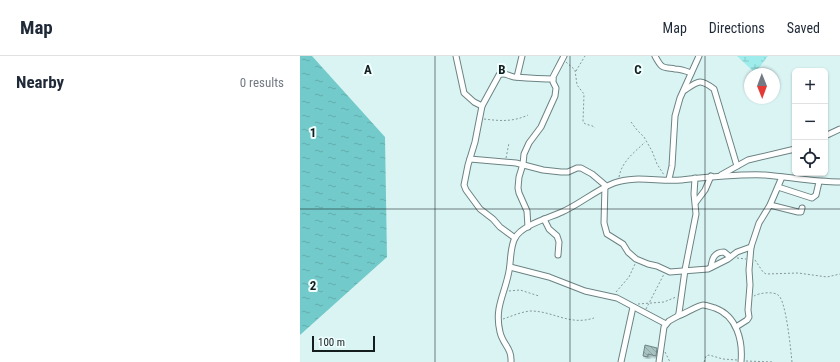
<!DOCTYPE html>
<html lang="en">
<head>
<meta charset="utf-8">
<style>
	:root { --surface:#fff; --page:#f6f6f7; --text:#1f2937; --muted:#747a83; --line:#e0e1e3 }
	body { margin:0; font-family:"Roboto Condensed",sans-serif; background:var(--page); color:var(--text) }
	.controls { position:absolute; right:12px; top:12px; display:grid; overflow:hidden; border-radius:6px; box-shadow:0 1px 3px #0004 }
	.controls button { width:36px; height:36px; display:grid; place-items:center; padding:0; border:0; border-bottom:1px solid var(--line); background:var(--surface); color:var(--text); font:20px sans-serif }
	.compass { position:absolute; left:444px; top:12px; width:36px; height:36px; border-radius:50%; background:var(--surface); box-shadow:0 1px 3px #0004; rotate:179deg }
	.scale { position:absolute; left:12px; bottom:10px; width:63px; box-sizing:border-box; padding-left:4px; border:2px solid #141d1d; border-top:0; font-size:11px; line-height:14px; white-space:nowrap; color:#141d1d; -webkit-text-stroke:3px #efffff; paint-order:stroke }
	.list { margin:0; padding:0; list-style:none }
	h2 { display:flex; justify-content:space-between; align-items:center; height:52px; margin:0; padding:0 16px; font-size:17px }
	h2 small { font-size:13px; font-weight:400; color:var(--muted) }
	.icon { flex:none; width:22px; height:22px; fill:none; stroke:currentColor; stroke-width:2; stroke-linecap:round; stroke-linejoin:round }
	.map { position:relative; flex:none; width:540px; height:306px; overflow:hidden }
	header { display:flex; align-items:center; gap:24px; box-sizing:border-box; height:56px; padding:0 20px; background:var(--surface); border-bottom:1px solid var(--line) }
	header strong { font-size:19px }
	nav { display:flex; gap:22px; margin-inline-start:auto; font-size:14px }
	main { display:flex }
	aside { flex:1; background:var(--surface) }
	.map>svg:first-child { display:block }
	.wetland { fill:url(#wetland-marsh) }
	.water { fill:url(#water-ripples) }
	.building { fill:url(#building-back-hatch); stroke:#6d8484; filter:url(#shadow) }
	.lines { fill:none; stroke-linecap:round; stroke-linejoin:round }
	.street-casing { stroke:#6c8383; stroke-width:7 }
	.path { stroke:#859898; stroke-width:1; stroke-dasharray:2 2; stroke-linecap:butt }
	.street { stroke:#fff; stroke-width:5 }
	.grid { fill:none; stroke:#141d1d; stroke-width:1; stroke-opacity:0.55 }
	.grid-label { font-size:13px; text-anchor:middle; font-weight:bold; fill:#141d1d; stroke:#efffff; stroke-width:4; stroke-linejoin:round; paint-order:stroke }
</style>
</head>
<body>
<header>
<strong>Map</strong>
<nav><a>Map</a><a>Directions</a><a>Saved</a></nav>
</header>
<main>
<aside>
<h2>Nearby<small>0 results</small></h2>
<ul class="list">
</ul>
</aside>
<div class="map">
<svg width="540" height="306" viewBox="0 0 540 306">
	<defs>
		<pattern id="wetland-marsh" width="20" height="14" patternUnits="userSpaceOnUse"><rect width="20" height="14" fill="#9fecec"/><path d="M1 5h8M5 5V1M11 12h8M15 12V8" fill="none" stroke="#88caca"/></pattern>
		<pattern id="water-ripples" width="26" height="14" patternUnits="userSpaceOnUse"><rect width="26" height="14" fill="#73caca"/><path d="M2 4q2-2 4 0t4 0M15 11q2-2 4 0t4 0" fill="none" stroke="#63adad"/></pattern>
		<pattern id="building-back-hatch" width="6" height="6" patternUnits="userSpaceOnUse"><rect width="6" height="6" fill="#a8c1c1"/><path d="M-1 5l2 2M0 0l6 6M5-1l2 2" fill="none" stroke="#90a5a5"/></pattern>
		<filter id="shadow"><feDropShadow dx="2" dy="2" stdDeviation="1" flood-color="#0004"/></filter>
	</defs>
	<rect width="100%" height="100%" fill="#daf4f4"/>
	<!-- wetland -->
	<path class="wetland" d="M 437,0 L 468,0 L 455,17 Z"/>
	<!-- water -->
	<path class="water" d="M 0,0 L 12,0 L 85,81 L 87,201 L 0,279 Z"/>
	<!-- building -->
	<path class="building" d="M 345,289 L 357,292 L 356,300 L 348,298 L 348,301 L 343,300 Z"/>
	<g class="lines">
		<!-- street casing -->
		<g class="street-casing">
			<g id="street">
				<path d="M 156,0 L 164,37 L 174,46 L 182,50"/>
				<path d="M 355,0 C 362,13 362,11 375,13 C 381,13 386,15 391,17"/>
				<path d="M 217,21 L 222,0"/>
				<path d="M 385,34 C 398,25 400,22 414,33 L 437,110"/>
				<path d="M 525,80 L 540,73"/>
				<path d="M 170,103 L 216,107 L 243,114 L 261,116 L 268,116 L 277,112 L 281,112 L 292,118 L 305,129 L 304,167 L 307,178 L 323,188 L 328,196 L 336,203 L 348,208 L 357,210 L 370,216 L 408,213 L 428,203 L 437,196 L 451,191"/>
				<path d="M 421,119 L 448,104 L 495,93"/>
				<path d="M 369,123 L 372,110 L 375,60 L 380,42 L 399,0"/>
				<path d="M 478,131 L 512,142 L 516,139 L 519,126"/>
				<path d="M 396,146 L 405,134 L 411,120"/>
				<path d="M 470,149 L 498,156 L 501,156 L 502,152"/>
				<path d="M 244,163 L 249,173 L 257,180 L 259,186 L 258,199"/>
				<path d="M 228,171 L 227,155 L 219,137 L 218,132 L 219,121 L 223,108 L 224,98 L 229,87 L 241,71 L 255,40 L 256,32 L 253,26 L 253,21 L 264,0"/>
				<path d="M 215,182 L 200,171 L 193,163 L 180,153 L 166,134 L 164,129 L 168,109 L 175,86 L 182,50 L 199,19 C 205,16 208,20 214,21 C 227,22 240,23 253,23"/>
				<path d="M 210,211 L 249,221 L 285,235 L 317,242 L 366,268"/>
				<path d="M 411,211 C 412,203 414,196 424,196 L 430,201"/>
				<path d="M 378,260 C 384,258 399,249 403,249 C 407,249 411,251 415,252 C 437,260 443,285 441,306"/>
				<path d="M 436,271 L 447,264 L 449,261 L 448,254 L 450,229 L 449,214 L 451,191 L 459,167 L 470,149 L 482,121"/>
				<path d="M 211,306 C 212,292 203,289 200,276 C 194,251 205,238 209,215 C 211,205 210,191 215,182 C 222,169 249,162 262,156 C 280,148 296,134 314,127 C 335,119 359,126 381,124 C 409,121 436,118 465,119 C 490,121 514,126 540,126"/>
				<path d="M 321,306 L 333,251"/>
				<path d="M 359,306 L 364,271 L 369,265 L 378,260 L 379,257 L 385,214 L 396,158 L 394,138 L 395,122"/>
			</g>
		</g>
		<!-- path -->
		<g class="path">
			<path d="M 266,6 L 275,14 L 277,29 L 284,38 L 283,66 C 286,70 292,68 295,72"/>
			<path d="M 276,15 L 285,0"/>
			<path d="M 184,63 C 200,65 213,66 228,59"/>
			<path d="M 331,66 L 337,74 L 344,81 L 352,95 L 357,108 L 364,119"/>
			<path d="M 206,102 L 209,87"/>
			<path d="M 319,121 C 322,105 334,97 345,86"/>
			<path d="M 437,202 L 446,203"/>
			<path d="M 455,204 L 463,216 L 466,218 L 498,217 L 527,221 L 540,218"/>
			<path d="M 209,235 L 220,234 L 239,240"/>
			<path d="M 316,236 L 329,221 L 335,208"/>
			<path d="M 454,240 C 459,237 473,235 478,239 C 486,243 491,296 492,306"/>
			<path d="M 338,248 L 364,246 L 376,241"/>
			<path d="M 346,253 L 364,218"/>
			<path d="M 203,263 C 212,260 221,256 230,255 C 254,255 269,270 294,262"/>
			<path d="M 365,296 L 370,306"/>
			<path d="M 446,305 L 473,306"/>
			<path d="M 404,306 L 406,300 L 409,299 L 423,303 L 437,304"/>
		</g>
		<!-- street -->
		<use href="#street" class="street"/>
	</g>
	<!-- grid -->
	<path class="grid" d="M 135,0 L 135,306M 270,0 L 270,306M 405,0 L 405,306M 0,153 L 540,153"/>
	<g class="grid-label">
		<text x="68" y="18">A</text>
		<text x="202" y="18">B</text>
		<text x="338" y="18">C</text>
		<text x="13" y="81">1</text>
		<text x="13" y="234">2</text>
	</g>
</svg>
<div class="controls">
<button>+</button>
<button>−</button>
<button><svg class="icon" aria-label="locate" viewBox="0 0 24 24"><circle cx="12" cy="12" r="6"/><path d="M12 2v4M12 18v4M2 12h4M18 12h4"/></svg></button>
</div>
<svg class="compass" viewBox="-18 -18 36 36"><path d="M0-13l5 13h-10z" fill="#e53935"/><path d="M0 13l5-13h-10z" fill="#747a83"/></svg>
<div class="scale">100 m</div>
</div>
</main>
</body>
</html>
